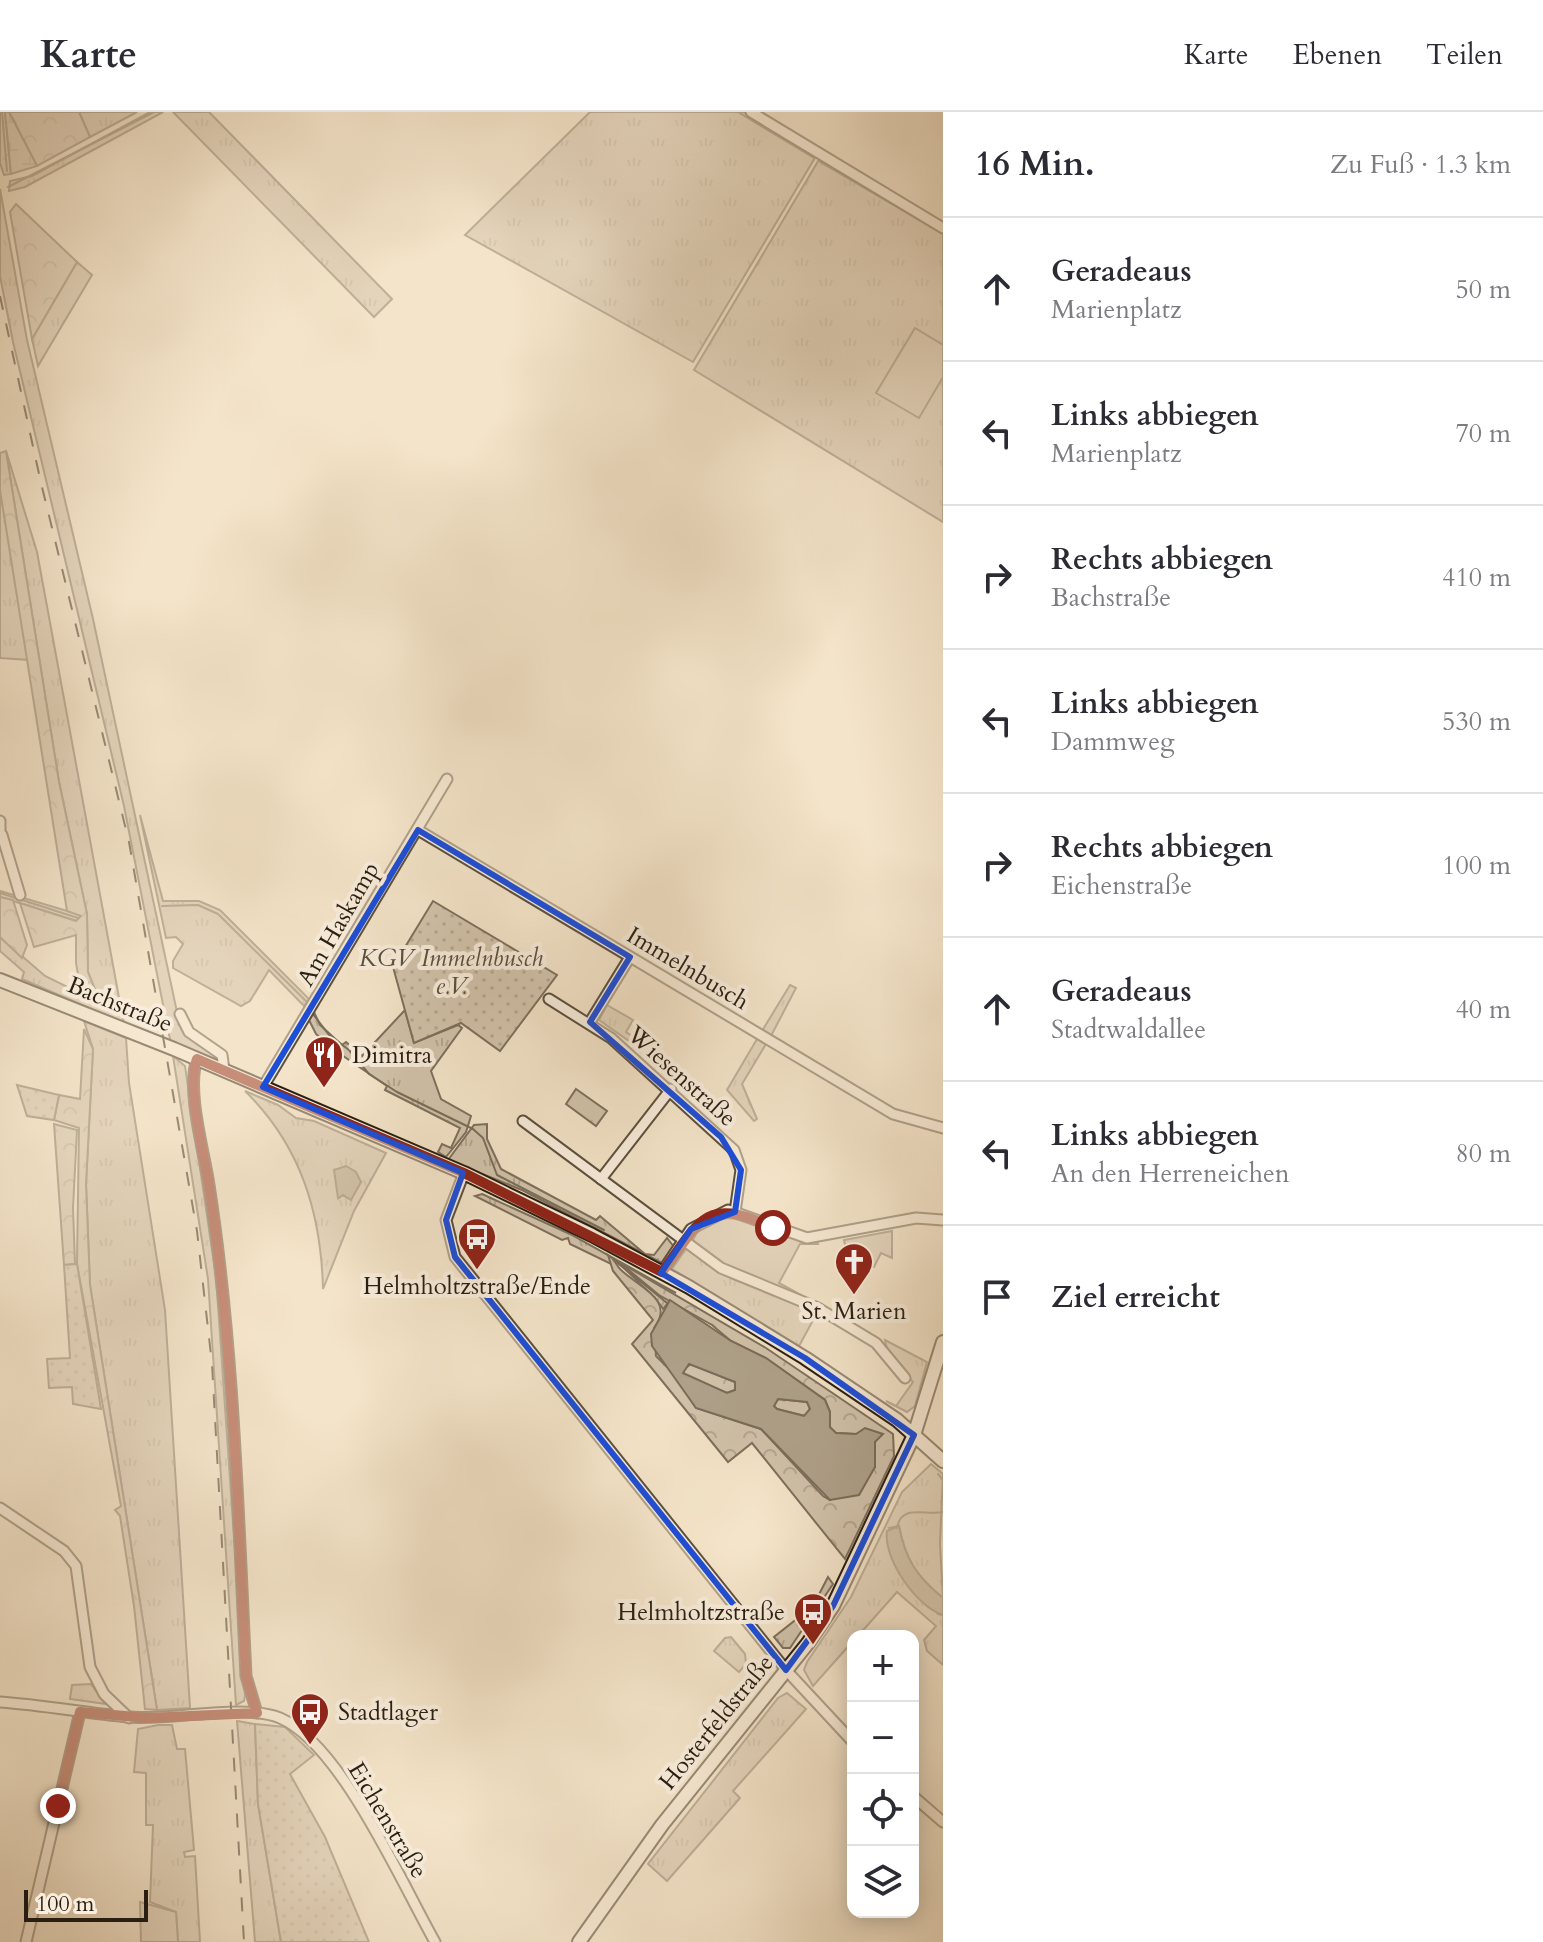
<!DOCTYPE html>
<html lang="de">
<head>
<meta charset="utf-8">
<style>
	:root { --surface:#fff; --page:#f7f7f7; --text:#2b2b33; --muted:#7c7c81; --line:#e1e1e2 }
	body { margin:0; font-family:Cardo,serif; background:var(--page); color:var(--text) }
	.controls { position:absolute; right:24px; bottom:24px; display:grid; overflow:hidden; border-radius:16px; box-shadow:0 4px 20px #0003 }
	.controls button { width:72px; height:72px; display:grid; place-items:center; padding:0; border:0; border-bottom:2px solid var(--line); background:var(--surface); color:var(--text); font:40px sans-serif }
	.scale { position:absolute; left:24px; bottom:20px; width:124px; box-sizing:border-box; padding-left:8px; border:4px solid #291e10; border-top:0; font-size:22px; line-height:28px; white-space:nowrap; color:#291e10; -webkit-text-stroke:6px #f8eddc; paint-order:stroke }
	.stop { position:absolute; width:24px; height:24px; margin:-18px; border:6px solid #8f2418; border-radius:50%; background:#fff }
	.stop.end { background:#8f2418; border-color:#fff; box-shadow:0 2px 8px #0008 }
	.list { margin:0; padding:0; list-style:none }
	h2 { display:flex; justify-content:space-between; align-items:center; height:104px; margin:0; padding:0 32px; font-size:34px }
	h2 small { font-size:26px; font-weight:400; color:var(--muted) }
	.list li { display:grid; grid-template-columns:52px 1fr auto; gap:24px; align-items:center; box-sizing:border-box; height:144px; padding:0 32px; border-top:2px solid var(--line) }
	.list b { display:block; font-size:30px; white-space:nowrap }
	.list p { margin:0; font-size:26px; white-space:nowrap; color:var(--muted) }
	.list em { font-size:26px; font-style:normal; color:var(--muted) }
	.icon { flex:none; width:44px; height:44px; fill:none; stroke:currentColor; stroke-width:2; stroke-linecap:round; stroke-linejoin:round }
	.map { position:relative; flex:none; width:943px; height:1830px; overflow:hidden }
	header { display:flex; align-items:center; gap:48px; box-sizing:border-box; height:112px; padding:0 40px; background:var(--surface); border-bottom:2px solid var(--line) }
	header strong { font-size:38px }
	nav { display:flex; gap:44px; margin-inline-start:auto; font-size:28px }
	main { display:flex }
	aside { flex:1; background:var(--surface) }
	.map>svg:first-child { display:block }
	.grass { fill:url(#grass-tufts); stroke:#7d705d; stroke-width:2; fill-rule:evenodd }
	.forest { fill:url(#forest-crowns); stroke:#7d705d; stroke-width:2 }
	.wetland { fill:url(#wetland-marsh); stroke:#7d705d; stroke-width:2 }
	.park { fill:#d1c2aa; stroke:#7d705d; stroke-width:2 }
	.garden { fill:url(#garden-dots); stroke:#7d705d; stroke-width:2 }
	.water { fill:#afa18a; stroke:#796d59; stroke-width:2; fill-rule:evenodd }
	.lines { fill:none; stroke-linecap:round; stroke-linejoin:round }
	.stream { stroke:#796d59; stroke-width:2 }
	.street-casing { stroke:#5c503e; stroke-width:13 }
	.secondary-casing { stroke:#291e10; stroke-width:16 }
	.street { stroke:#f8eddc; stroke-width:9 }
	.secondary { stroke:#f8eddc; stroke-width:12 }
	.rail { stroke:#291e10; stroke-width:2; stroke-dasharray:14 14; stroke-linecap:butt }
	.route { stroke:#8f2418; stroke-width:10 }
	.marked { fill:none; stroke:#1d4ed8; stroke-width:6; stroke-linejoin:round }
	.labels { text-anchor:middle; stroke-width:8; stroke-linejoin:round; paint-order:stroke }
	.street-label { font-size:24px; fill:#291e10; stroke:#f8eddc }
	.park-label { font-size:24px; font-style:italic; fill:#5b4f3e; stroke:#f8eddc }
	.poi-label { font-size:24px; fill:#291e10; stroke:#f8eddc; text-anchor:start }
</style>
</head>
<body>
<header>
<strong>Karte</strong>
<nav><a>Karte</a><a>Ebenen</a><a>Teilen</a></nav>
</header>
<main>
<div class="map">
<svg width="943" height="1830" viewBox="0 0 943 1830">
	<defs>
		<pattern id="grass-tufts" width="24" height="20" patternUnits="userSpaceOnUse" patternTransform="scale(2)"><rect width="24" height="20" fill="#d1c2aa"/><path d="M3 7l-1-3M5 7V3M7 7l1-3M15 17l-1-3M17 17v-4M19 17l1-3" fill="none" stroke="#b3a691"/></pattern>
		<pattern id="forest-crowns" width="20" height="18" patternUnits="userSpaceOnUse" patternTransform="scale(2)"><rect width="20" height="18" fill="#d1c2aa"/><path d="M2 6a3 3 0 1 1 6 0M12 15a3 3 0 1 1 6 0" fill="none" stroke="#b3a691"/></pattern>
		<pattern id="wetland-marsh" width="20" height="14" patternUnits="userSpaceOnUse" patternTransform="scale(2)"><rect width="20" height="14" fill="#d1c2aa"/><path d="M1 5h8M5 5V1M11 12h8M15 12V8" fill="none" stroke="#b3a691"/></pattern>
		<pattern id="garden-dots" width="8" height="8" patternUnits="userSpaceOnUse" patternTransform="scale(2)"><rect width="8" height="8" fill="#d1c2aa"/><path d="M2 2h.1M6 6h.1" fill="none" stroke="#b3a691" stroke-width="1.8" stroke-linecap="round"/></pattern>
	</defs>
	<rect width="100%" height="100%" fill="#f4e4c9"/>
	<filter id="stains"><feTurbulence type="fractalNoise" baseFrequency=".0025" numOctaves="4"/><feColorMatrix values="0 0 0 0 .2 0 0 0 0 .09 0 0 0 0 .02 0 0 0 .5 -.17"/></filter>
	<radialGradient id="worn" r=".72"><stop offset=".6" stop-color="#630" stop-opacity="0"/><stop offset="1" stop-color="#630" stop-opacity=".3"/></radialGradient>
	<!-- grass -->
	<g class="grass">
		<path d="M 79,0 L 137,0 L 90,25 Z"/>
		<path d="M 150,0 L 163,0 L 25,75 L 9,79 L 10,69 L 32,64 Z"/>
		<path d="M 173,0 L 209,0 L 392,187 L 374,205 Z"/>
		<path d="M 590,0 L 744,0 L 816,44 L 693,250 L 465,123 Z"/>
		<path d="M 820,46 L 943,120 L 943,410 L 694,258 Z"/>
		<path d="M 0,77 L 27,228 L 93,507 L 180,914 L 213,941 L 215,948 L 171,931 L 168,918 L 124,694 L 13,230 L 0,164 Z"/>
		<path d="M 77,150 L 92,163 L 38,254 L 32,227 Z"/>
		<path d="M 6,339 L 37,440 L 122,902 L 98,885 L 88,860 L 87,802 L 59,670 Z"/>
		<path d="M 0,378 L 29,548 L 0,546 Z"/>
		<path d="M 140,703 L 163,789 L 199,789 L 220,798 L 309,887 L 304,894 L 269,858 L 250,889 L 241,894 L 173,856 L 173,849 L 183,832 L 176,825 L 166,826 Z"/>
		<path d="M 0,779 L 81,803 L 77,809 L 0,785 Z"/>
		<path d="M 0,825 L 45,864 L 122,902 L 124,911 L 22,867 L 24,860 L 0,839 Z"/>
		<path d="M 790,873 L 796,876 L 771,924 L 762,919 Z"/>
		<path d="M 607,893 L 633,908 L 626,920 L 632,924 L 629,929 L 599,908 Z"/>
		<path d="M 405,898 L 414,931 L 458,913 L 462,916 L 431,959 L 441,987 L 471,1004 L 466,1020 L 446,1045 L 438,1040 L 442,1032 L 451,1036 L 460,1016 L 385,978 L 387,974 L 333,937 L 316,922 L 309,908 L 314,900 L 320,913 L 342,933 L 346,930 L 362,944 Z"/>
		<path d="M 84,909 L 126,926 L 129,971 L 165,1198 L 190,1596 L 157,1598 L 90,1173 L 86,1072 L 93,937 Z"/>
		<path d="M 757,927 L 766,932 L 742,972 L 757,1007 L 754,1009 L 727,978 Z"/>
		<path d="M 173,944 L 185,954 L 216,1165 L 245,1584 L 244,1589 L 236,1593 L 208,1167 Z"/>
		<path d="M 576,977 L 607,999 L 596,1014 L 566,992 Z"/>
		<path d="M 245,979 L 278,993 L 296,1006 L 314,1009 L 386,1041 L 354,1099 L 323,1177 C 321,1101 301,1034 245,979 ZM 335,1058 L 361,1070 L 351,1087 L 342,1083 L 339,1086 Z"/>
		<path d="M 487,1012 L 487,1027 L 501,1057 L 596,1108 L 600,1104 L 645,1142 L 654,1143 L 667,1126 L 674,1135 L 662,1151 L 522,1078 L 448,1048 L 474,1013 Z"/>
		<path d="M 482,1082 L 570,1122 L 676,1181 L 621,1151 L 659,1183 L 670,1188 L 663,1197 C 657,1186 618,1150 609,1144 L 611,1152 L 570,1132 L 568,1126 L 562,1128 L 475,1084 Z"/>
		<path d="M 686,1137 L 731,1166 L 817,1201 L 799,1234 L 672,1157 Z"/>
		<path d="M 885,1228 L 927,1250 L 915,1294 L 907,1300 L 886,1289 L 896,1294 L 913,1270 L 887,1238 Z"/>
		<path d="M 931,1352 L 943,1362 L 940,1432 L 943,1486 C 917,1465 905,1447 899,1414 L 889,1416 L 938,1502 L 943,1503 L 943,1553 L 927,1539 L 924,1528 L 936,1514 L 897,1480 L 858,1524 L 853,1524 L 853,1529 L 813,1574 L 804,1558 L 807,1550 L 851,1485 L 902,1380 Z"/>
		<path d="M 828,1465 L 833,1472 L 790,1536 L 783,1536 L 774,1525 L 813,1494 Z"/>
		<path d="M 731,1525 L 745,1542 L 746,1552 L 739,1560 L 714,1539 L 725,1526 Z"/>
		<path d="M 91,1572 L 105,1592 L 70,1587 L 72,1573 Z"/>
		<path d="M 787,1581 L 806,1597 L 733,1679 L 740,1686 L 667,1769 L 648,1752 L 778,1586 Z"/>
		<path d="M 237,1609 L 255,1612 L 258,1692 L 281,1830 L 255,1830 Z"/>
		<path d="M 158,1613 L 172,1613 L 177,1637 L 185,1637 L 194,1738 L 184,1740 L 185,1745 L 195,1744 L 200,1830 L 178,1830 L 176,1800 L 150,1790 L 153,1713 L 146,1713 L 146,1661 L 134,1660 L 138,1617 Z"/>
	</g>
	<!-- forest -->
	<g class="forest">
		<path d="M 0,0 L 5,0 L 11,62 L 4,63 L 0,51 Z"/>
		<path d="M 9,0 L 79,0 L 90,25 L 37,54 Z"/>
		<path d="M 16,92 L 77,150 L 32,227 L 10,100 Z"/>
		<path d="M 6,339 L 59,670 L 87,802 L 88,860 L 98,885 L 122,903 L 82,885 L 76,851 L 76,823 L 34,835 L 20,791 L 76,809 L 81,804 L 67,799 L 0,378 L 0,341 Z"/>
		<path d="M 0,785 L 13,788 L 27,833 L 22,846 L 0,825 Z"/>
		<path d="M 84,917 L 93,937 L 86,1072 L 90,1173 L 157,1598 L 145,1597 L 134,1494 L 120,1404 L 115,1398 L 121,1394 L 77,1152 L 79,1016 L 54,1008 L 59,983 L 80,987 Z"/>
		<path d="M 54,1012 L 77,1018 L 73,1096 L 75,1152 L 64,1153 Z"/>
		<path d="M 608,1143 C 616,1148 615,1152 621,1158 C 639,1175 676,1188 654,1216 L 656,1244 L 675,1263 L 696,1296 L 761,1317 L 823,1384 L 830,1388 L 875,1355 L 875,1330 L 856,1322 L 836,1321 L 829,1315 L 830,1300 L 825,1288 L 766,1246 L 731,1229 L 712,1213 L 659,1183 L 619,1150 L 766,1236 L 893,1322 L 894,1344 L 845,1447 L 752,1331 L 728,1350 L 632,1232 L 653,1208 L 613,1159 Z"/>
		<path d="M 691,1252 L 735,1270 L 735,1278 L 727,1281 L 685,1264 L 683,1258 Z"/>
		<path d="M 778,1287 L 807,1290 L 810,1297 L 805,1304 L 777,1297 L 774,1294 Z"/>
	</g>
	<!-- wetland -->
	<path class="wetland" d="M 5,0 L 9,0 L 37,54 L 11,62 Z"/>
	<!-- park -->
	<g class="park">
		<path d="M 915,216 L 943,233 L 943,265 L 919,306 L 876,281 Z"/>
		<path d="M 729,1106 C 760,1109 785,1132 816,1127 L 818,1132 L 800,1132 L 779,1171 L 810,1188 C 779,1174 712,1155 693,1128 C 699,1113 715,1108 729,1106 Z"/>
		<path d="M 892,1119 L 892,1146 L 881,1141 L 874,1155 L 863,1151 L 860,1157 L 849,1152 L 844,1128 Z"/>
		<path d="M 140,1790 L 176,1800 L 178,1830 L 141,1830 Z"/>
	</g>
	<!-- garden -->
	<g class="garden">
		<path d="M 433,789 L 557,863 L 500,939 L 461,911 L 414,931 L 393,855 Z"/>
		<path d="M 17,973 L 59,983 L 54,1008 L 27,1004 Z"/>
		<path d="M 77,1152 L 101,1297 L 73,1292 L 72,1275 L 49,1276 L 47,1247 L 70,1246 L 64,1153 Z"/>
		<path d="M 255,1612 L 285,1615 L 314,1643 L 290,1662 L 325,1725 L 369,1830 L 281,1830 L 258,1692 Z"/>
	</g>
	<!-- water -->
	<g class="water">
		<path d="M 346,1054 L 356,1060 L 361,1070 L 351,1088 L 343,1083 L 338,1086 L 334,1058 Z"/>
		<path d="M 670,1188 L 731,1229 L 766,1246 L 825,1288 L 830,1300 L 830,1315 L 836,1321 L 856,1322 L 865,1316 L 883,1322 L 875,1330 L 875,1355 L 859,1383 L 830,1388 L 761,1317 L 696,1296 L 652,1234 L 651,1222 ZM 689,1252 L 735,1270 L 735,1278 L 727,1281 L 683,1261 ZM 778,1287 L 807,1290 L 810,1297 L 804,1304 L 777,1297 L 774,1294 Z"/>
		<path d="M 899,1414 C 905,1447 917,1465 943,1486 L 943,1503 C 917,1495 883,1447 887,1419 Z"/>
	</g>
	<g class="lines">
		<!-- stream -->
		<g class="stream">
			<path d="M 2,0 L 7,59"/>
			<path d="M 738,0 L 814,46"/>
			<path d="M 820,50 L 943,122"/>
			<path d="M 8,75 L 154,0"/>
			<path d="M 0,781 L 78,806"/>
			<path d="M 162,794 L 198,793 L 218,802 L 309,892"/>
			<path d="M 313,902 L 329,923 L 349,938 L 369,962 L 397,980 L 473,1017 L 483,1026 L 497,1063 L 604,1118"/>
			<path d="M 618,1151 L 667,1191"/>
			<path d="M 938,1362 L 943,1368"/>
			<path d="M 897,1416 C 901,1391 926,1404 943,1400"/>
			<path d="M 943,1533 L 943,1534"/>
		</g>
		<!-- street casing -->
		<g class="street-casing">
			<g id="street">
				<path d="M 751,0 L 943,116"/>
				<path d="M 0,709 L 0,723"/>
				<path d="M 418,718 L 893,1002 L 943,1016"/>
				<path d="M 2,723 L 20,783"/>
				<path d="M 549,887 L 611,926 L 734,1038 L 741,1058 L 735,1100"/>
				<path d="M 180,902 L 189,920 L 222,943 L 224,958"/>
				<path d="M 590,910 L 630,845"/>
				<path d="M 197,947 C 186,978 204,1039 209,1073 C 234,1235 238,1400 246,1564 L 257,1601"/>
				<path d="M 263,975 L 447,667"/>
				<path d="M 523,1009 L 721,1156 L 818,1196 L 876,1231 L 905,1266"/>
				<path d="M 464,1061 L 446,1108 L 455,1145 L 786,1558 L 853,1630"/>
				<path d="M 601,1067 L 671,977"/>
				<path d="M 662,1160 L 691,1117 L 728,1098 L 807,1126 L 916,1106 L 943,1108"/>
				<path d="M 0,1396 L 64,1439 L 76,1454 L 90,1555 L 104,1582 L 129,1606"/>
				<path d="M 0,1590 C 43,1593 85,1601 128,1605 C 170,1609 243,1591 280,1606 C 341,1632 402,1772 435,1830"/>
				<path d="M 913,1684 L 943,1710"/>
				<path d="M 26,1830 L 80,1600"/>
			</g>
		</g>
		<!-- secondary casing -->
		<g class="secondary-casing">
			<g id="secondary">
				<path d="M 0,868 L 174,937 L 464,1061 L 592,1123 L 689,1175 L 805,1246 L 897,1308 L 943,1349"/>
				<path d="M 579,1830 L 662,1713 L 808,1531 L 833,1494 L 914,1323 L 943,1230"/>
			</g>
		</g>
		<!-- street -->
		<use href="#street" class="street"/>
		<!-- secondary -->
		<use href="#secondary" class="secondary"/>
		<!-- rail -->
		<path class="rail" d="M 0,184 L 41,371 L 129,730 L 197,1119 L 212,1252 L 244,1830"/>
	</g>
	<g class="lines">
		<!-- route -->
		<path class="route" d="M 58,1694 L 80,1600 L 147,1606 L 257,1601 L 246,1564 C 238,1400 234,1235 209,1073 C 204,1040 186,977 197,947 L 464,1061 L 662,1160 C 701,1108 705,1083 773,1116"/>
	</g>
	<!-- marked area -->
	<path d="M0 0H943V1830H0ZM 418,718 L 630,845 L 590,910 L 721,1025 L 741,1058 L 735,1100 L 691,1117 L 661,1161 L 805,1246 L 914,1323 L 833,1494 L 786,1558 L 455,1145 L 446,1108 L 463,1061 L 263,975 Z" fill="#f4e4c9" fill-opacity=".55" fill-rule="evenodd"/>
	<path class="marked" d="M 418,718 L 630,845 L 590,910 L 721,1025 L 741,1058 L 735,1100 L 691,1117 L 661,1161 L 805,1246 L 914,1323 L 833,1494 L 786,1558 L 455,1145 L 446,1108 L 463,1061 L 263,975 Z"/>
	<!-- icons -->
	<defs>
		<g id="restaurant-pin" transform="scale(2)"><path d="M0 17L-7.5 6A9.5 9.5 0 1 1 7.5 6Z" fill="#8f2418" stroke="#f8eddc"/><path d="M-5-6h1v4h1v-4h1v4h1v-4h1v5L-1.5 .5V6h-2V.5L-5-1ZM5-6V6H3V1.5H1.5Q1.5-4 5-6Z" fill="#fff"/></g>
		<g id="bus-pin" transform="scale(2)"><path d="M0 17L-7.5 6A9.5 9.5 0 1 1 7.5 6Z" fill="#8f2418" stroke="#f8eddc"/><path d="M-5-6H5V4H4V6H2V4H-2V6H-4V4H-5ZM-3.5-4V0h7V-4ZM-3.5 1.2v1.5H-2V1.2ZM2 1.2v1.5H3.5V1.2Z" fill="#fff"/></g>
		<g id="church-pin" transform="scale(2)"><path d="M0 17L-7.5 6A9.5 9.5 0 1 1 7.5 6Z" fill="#8f2418" stroke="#f8eddc"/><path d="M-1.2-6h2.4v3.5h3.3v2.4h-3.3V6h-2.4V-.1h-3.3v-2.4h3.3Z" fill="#fff"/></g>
	</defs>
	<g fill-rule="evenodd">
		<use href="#restaurant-pin" x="324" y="943"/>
		<use href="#bus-pin" x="477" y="1125"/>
		<use href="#church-pin" x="854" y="1150"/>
		<use href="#bus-pin" x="813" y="1500"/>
		<use href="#bus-pin" x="310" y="1600"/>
	</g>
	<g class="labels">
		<!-- street labels -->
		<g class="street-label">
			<text transform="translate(338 812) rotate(-60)" y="8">Am Haskamp</text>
			<text transform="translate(688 856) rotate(31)" y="8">Immelnbusch</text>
			<text transform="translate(120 892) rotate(22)" y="8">Bachstraße</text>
			<text transform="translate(682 964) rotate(42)" y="8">Wiesenstraße</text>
			<text transform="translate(716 1610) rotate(-51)" y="8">Hosterfeldstraße</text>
			<text transform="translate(388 1708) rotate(59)" y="8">Eichenstraße</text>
		</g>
		<!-- park labels -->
		<g class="park-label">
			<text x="451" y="854">KGV Immelnbusch<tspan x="451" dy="28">e.V.</tspan></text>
		</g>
		<!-- poi labels -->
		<g class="poi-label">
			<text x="352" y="951">Dimitra</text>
			<text x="477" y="1182" text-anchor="middle">Helmholtzstraße/Ende</text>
			<text x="854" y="1207" text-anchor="middle">St. Marien</text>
			<text x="785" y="1508" text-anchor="end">Helmholtzstraße</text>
			<text x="338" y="1608">Stadtlager</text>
		</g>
	</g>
	<rect width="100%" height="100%" filter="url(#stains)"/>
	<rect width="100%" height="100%" fill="url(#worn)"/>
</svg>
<div class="controls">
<button>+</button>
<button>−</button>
<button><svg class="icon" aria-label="locate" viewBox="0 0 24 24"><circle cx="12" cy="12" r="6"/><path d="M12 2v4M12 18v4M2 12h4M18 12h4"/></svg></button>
<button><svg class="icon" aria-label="layers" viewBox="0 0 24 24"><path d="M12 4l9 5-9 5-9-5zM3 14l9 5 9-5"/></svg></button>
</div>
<div class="scale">100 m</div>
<div class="stop" style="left:773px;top:1116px"></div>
<div class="stop end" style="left:58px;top:1694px"></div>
</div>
<aside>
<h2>16 Min.<small>Zu Fuß · 1.3 km</small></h2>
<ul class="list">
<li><svg class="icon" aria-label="ahead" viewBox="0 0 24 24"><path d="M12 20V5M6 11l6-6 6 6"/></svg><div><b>Geradeaus</b><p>Marienplatz</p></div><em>50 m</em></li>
<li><svg class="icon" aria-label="left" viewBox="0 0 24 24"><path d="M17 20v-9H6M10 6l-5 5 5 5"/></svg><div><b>Links abbiegen</b><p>Marienplatz</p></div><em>70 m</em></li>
<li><svg class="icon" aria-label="right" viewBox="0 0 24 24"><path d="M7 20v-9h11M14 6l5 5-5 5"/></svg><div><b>Rechts abbiegen</b><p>Bachstraße</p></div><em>410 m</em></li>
<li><svg class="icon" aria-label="left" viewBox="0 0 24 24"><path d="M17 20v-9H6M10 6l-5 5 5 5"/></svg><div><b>Links abbiegen</b><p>Dammweg</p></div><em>530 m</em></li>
<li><svg class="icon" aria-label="right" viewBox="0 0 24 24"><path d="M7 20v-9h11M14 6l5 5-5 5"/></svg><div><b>Rechts abbiegen</b><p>Eichenstraße</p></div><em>100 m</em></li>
<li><svg class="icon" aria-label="ahead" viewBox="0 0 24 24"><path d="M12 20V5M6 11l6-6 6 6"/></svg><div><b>Geradeaus</b><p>Stadtwaldallee</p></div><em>40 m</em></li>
<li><svg class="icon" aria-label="left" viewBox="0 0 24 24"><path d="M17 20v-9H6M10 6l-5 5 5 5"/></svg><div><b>Links abbiegen</b><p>An den Herreneichen</p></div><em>80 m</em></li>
<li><svg class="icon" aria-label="arrive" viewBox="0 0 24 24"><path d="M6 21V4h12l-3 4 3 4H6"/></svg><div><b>Ziel erreicht</b></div></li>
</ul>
</aside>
</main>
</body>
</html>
